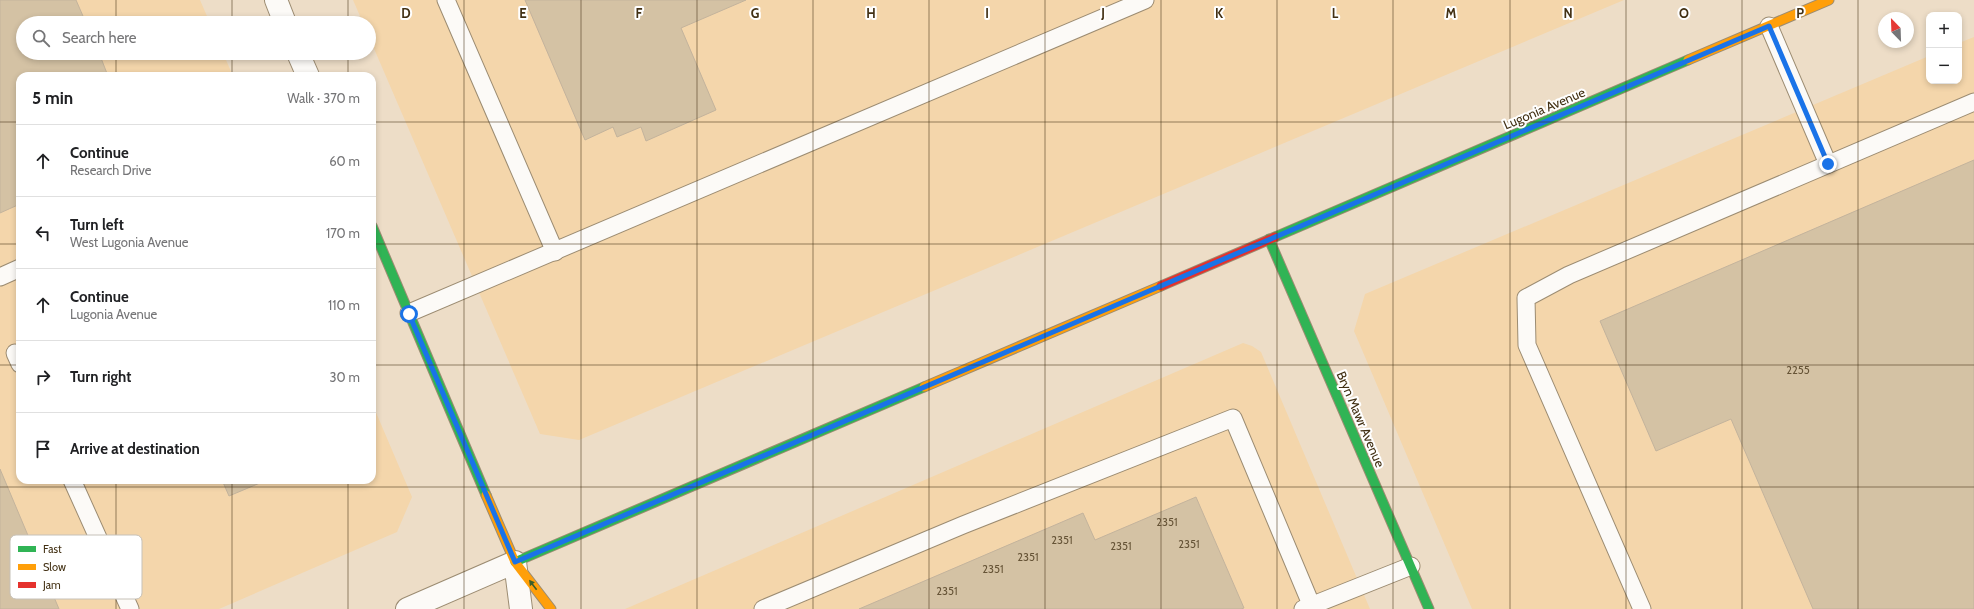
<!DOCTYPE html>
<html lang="en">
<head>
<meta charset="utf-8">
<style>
	:root { --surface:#fff; --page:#f6f6f6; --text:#202124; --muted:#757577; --line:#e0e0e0 }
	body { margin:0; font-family:Cabin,sans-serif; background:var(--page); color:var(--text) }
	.controls { position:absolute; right:12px; top:12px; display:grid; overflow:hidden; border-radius:8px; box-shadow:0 2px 6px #0003 }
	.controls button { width:36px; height:36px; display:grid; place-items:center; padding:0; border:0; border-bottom:1px solid var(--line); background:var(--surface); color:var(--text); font:20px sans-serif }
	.compass { position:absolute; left:1878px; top:12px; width:36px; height:36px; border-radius:50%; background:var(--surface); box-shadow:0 2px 6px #0003; rotate:337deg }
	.stop { position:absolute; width:12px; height:12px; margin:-9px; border:3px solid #1a73e8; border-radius:50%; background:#fff }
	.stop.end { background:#1a73e8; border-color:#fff; box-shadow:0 1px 4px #0008 }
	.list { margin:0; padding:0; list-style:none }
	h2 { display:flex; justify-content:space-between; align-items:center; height:52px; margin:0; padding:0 16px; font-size:17px }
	h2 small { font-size:13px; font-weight:400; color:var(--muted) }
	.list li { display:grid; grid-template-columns:26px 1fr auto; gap:12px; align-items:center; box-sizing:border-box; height:72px; padding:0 16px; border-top:1px solid var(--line) }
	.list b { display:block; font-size:15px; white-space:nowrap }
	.list p { margin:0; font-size:13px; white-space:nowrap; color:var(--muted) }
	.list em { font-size:13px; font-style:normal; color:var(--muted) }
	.icon { flex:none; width:22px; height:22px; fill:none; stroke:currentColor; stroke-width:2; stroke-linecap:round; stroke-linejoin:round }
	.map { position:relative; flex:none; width:1974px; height:609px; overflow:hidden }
	.search { position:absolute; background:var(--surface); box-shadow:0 2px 6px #0003; left:16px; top:16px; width:360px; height:44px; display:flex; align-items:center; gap:10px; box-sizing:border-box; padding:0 14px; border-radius:22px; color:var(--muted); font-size:15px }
	.panel { position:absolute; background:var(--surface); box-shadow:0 2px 6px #0003; left:16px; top:72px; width:360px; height:412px; border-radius:12px }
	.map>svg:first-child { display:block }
	.built { fill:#f4d6ab }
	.building { fill:#d4c2a4; stroke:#c3b39c }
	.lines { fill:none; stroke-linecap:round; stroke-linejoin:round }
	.lane-casing { stroke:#9c8c72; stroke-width:19 }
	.street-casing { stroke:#9c8c72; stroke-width:24 }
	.fast-casing { stroke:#9c8c72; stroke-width:11 }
	.slow-casing { stroke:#9c8c72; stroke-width:11 }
	.jam-casing { stroke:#9c8c72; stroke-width:11 }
	.lane { stroke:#fcfaf7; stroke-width:17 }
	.street { stroke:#fcfaf7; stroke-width:22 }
	.fast { stroke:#30b455; stroke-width:9 }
	.slow { stroke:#ff9f0a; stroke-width:9 }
	.jam { stroke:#e5322d; stroke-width:9 }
	.oneway { fill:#3c5e2a }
	.route { stroke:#1a73e8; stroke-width:5 }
	.grid { fill:none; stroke:#423013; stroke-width:1; stroke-opacity:0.55 }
	.labels { text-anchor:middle; stroke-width:4; stroke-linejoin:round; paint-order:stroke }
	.number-label { font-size:11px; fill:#665437 }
	.street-label { font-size:13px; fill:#423013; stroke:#fff }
	.key { fill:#fff; stroke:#c6c1b8; stroke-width:1 }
	.key-label { font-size:11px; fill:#423013 }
	.grid-label { font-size:13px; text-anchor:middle; font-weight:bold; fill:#423013; stroke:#fff; stroke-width:4; stroke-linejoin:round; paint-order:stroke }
</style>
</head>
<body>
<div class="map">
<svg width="1974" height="609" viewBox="0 0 1974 609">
	<rect width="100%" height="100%" fill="#edddc7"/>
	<!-- built -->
	<g class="built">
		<path d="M 0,0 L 200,0 L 210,23 L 23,23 L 23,53 L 223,53 L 233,76 L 20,76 L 20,480 L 372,480 L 372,403 L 412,497 L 397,532 L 219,609 L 0,609 Z"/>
		<path d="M 353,0 L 1624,0 L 579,440 L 540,434 L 369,37 L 369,23 L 363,23 Z"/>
		<path d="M 1974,37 L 1974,609 L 1472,609 L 1354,331 L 1365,294 L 1929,56 L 1929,81 L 1959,81 L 1959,43 Z"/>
		<path d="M 1243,343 L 1252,346 L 1261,352 L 1370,609 L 625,609 Z"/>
	</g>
	<!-- building -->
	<g class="building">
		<path d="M 0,0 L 76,0 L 86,23 L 23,23 L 23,53 L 99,53 L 108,76 L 20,76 L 20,204 L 0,213 Z"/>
		<path d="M 525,0 L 746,0 L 681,28 L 716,110 L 646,141 L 641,127 L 617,137 L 613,127 L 585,140 Z"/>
		<path d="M 1974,160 L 1974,609 L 1813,609 L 1731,419 L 1656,451 L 1600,321 Z"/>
		<path d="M 0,469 L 59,609 L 0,609 Z"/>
		<path d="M 222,480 L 267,480 L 229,496 Z"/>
		<path d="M 1196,497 L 1244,608 L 1241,609 L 859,609 L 1083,513 L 1095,540 Z"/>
	</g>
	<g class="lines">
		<!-- lane casing -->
		<g class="lane-casing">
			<g id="lane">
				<path d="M 446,0 L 555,252"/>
				<path d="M 1769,26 L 1828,164"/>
				<path d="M 0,277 L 20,268"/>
				<path d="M 409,313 L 1145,0"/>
				<path d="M 15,353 L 20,364"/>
				<path d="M 72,480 L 130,609"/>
				<path d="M 763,609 L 963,525 L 1233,418 L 1313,609"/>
				<path d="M 1303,609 L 1411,566"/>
				<path d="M 1642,609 L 1527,345 L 1526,298 L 1569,275 L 1974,102"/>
			</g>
		</g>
		<!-- street casing -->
		<g class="street-casing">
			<g id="street">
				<path d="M 276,0 L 285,23"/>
				<path d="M 298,53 L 308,76"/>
				<path d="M 407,609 L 515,562 L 521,609"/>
			</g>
		</g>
		<!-- fast casing -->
		<g class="fast-casing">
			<g id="fast">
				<path d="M 372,226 L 486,495"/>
				<path d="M 1275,237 L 1688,60"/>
				<path d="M 1269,239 L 1429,609"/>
				<path d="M 515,562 L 924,387"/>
			</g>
		</g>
		<!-- slow casing -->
		<g class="slow-casing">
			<g id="slow">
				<path d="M 1688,60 L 1829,0"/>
				<path d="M 924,387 L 1161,286"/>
				<path d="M 486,495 L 515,562 L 551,609"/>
			</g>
		</g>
		<!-- jam casing -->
		<g class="jam-casing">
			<path id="jam" d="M 1161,286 L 1275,237"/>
		</g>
		<!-- lane -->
		<use href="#lane" class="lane"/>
		<!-- street -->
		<use href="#street" class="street"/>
		<!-- fast -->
		<use href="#fast" class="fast"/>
		<!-- slow -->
		<use href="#slow" class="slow"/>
		<!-- jam -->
		<use href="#jam" class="jam"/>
	</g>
	<!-- one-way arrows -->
	<defs><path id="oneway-solid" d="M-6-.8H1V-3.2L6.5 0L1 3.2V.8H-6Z"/></defs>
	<use class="oneway" href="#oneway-solid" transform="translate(533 585) rotate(-127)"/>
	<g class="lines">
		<!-- route -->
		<path class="route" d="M 409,314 L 515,562 L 1769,26 L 1828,164"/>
	</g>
	<!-- grid -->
	<path class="grid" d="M 116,0 L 116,23M 232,0 L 232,23M 348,0 L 348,23M 464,0 L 464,609M 581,0 L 581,609M 697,0 L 697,609M 813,0 L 813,609M 929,0 L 929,609M 1045,0 L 1045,609M 1161,0 L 1161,609M 1277,0 L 1277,609M 1393,0 L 1393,609M 1510,0 L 1510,609M 1626,0 L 1626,609M 1742,0 L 1742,609M 1858,0 L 1858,609M 116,53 L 116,76M 232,53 L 232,76M 348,53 L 348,76M 0,122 L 20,122M 372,122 L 1974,122M 0,244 L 20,244M 372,244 L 1974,244M 0,365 L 20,365M 372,365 L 1974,365M 116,480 L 116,609M 232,480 L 232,609M 348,480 L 348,609M 0,487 L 1974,487"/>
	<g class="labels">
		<!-- number labels -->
		<g class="number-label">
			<text x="1798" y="374">2255</text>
			<text x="1167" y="526">2351</text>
			<text x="1062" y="544">2351</text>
			<text x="1189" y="548">2351</text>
			<text x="1121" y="550">2351</text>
			<text x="1028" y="561">2351</text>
			<text x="993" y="573">2351</text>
			<text x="947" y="595">2351</text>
		</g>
		<!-- street labels -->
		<g class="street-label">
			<text transform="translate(1544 108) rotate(-23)" y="5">Lugonia Avenue</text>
			<text transform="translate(1361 419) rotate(67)" y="5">Bryn Mawr Avenue</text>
		</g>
	</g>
	<!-- legend -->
	<rect x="10" y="535" width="132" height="64" rx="6" class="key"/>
	<rect x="18" y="546" width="18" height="6" fill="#30b455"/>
	<rect x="18" y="564" width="18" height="6" fill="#ff9f0a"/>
	<rect x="18" y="582" width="18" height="6" fill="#e5322d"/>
	<g class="key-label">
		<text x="43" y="553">Fast</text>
		<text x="43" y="571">Slow</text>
		<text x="43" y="589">Jam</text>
	</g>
	<g class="grid-label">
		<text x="406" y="18">D</text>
		<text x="523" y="18">E</text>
		<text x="639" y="18">F</text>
		<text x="755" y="18">G</text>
		<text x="871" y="18">H</text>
		<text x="987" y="18">I</text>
		<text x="1103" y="18">J</text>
		<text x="1219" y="18">K</text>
		<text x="1335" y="18">L</text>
		<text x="1451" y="18">M</text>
		<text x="1568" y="18">N</text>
		<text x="1684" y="18">O</text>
		<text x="1800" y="18">P</text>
	</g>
</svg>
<div class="controls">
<button>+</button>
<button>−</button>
</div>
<svg class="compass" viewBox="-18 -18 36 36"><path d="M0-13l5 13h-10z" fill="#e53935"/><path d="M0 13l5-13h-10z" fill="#757577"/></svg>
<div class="stop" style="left:409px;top:314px"></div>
<div class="stop end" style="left:1828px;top:164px"></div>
<div class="search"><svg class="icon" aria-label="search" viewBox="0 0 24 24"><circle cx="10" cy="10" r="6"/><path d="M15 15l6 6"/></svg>Search here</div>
<section class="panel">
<h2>5 min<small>Walk · 370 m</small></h2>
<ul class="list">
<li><svg class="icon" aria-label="ahead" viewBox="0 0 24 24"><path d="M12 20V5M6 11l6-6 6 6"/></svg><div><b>Continue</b><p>Research Drive</p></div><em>60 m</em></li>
<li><svg class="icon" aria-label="left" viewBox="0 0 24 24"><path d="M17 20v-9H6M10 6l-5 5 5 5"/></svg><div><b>Turn left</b><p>West Lugonia Avenue</p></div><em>170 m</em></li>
<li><svg class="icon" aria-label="ahead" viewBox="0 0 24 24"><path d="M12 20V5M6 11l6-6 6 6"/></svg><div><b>Continue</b><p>Lugonia Avenue</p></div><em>110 m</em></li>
<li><svg class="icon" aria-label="right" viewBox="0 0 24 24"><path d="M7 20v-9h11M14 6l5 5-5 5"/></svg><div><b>Turn right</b></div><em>30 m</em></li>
<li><svg class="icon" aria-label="arrive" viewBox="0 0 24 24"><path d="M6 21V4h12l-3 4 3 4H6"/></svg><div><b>Arrive at destination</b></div></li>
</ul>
</section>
</div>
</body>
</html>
